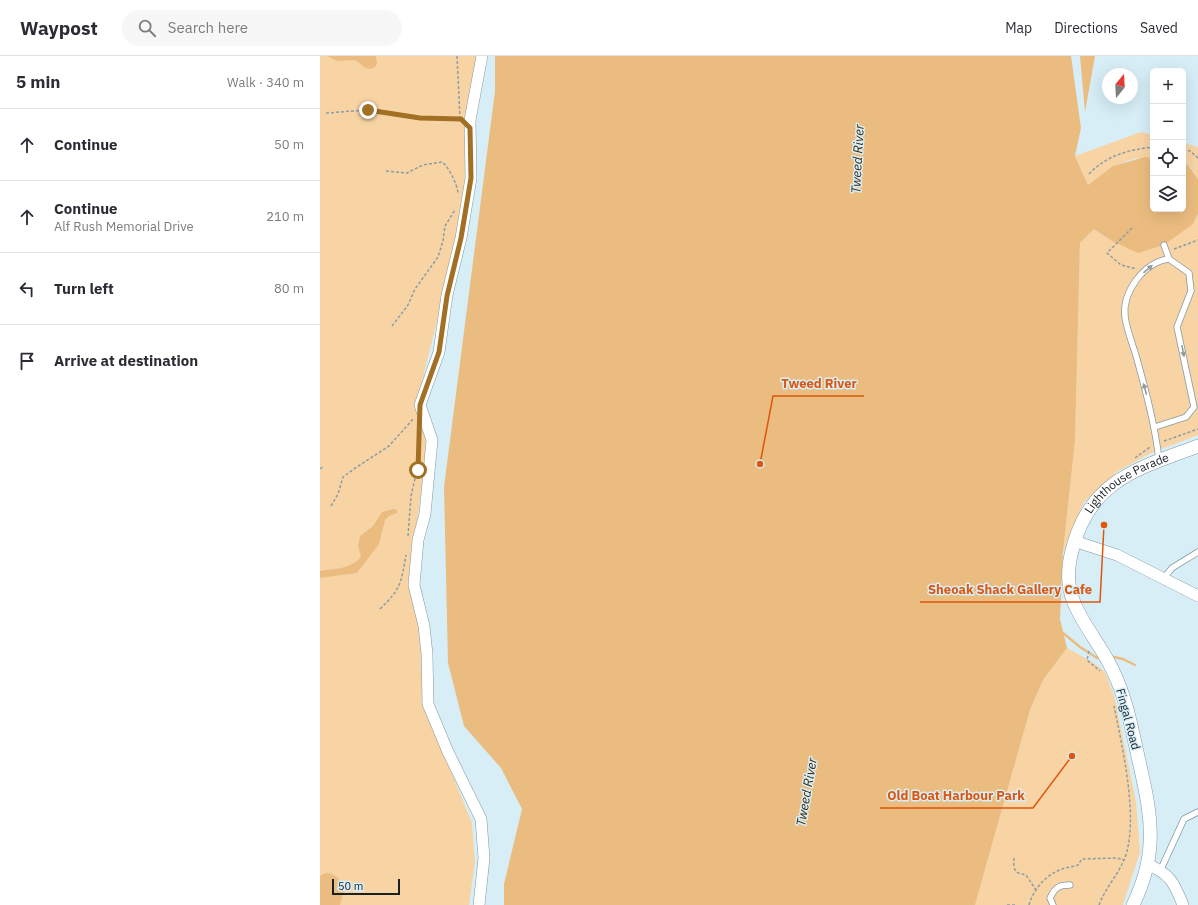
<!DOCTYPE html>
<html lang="en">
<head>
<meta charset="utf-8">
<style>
	:root { --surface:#fff; --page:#f7f7f7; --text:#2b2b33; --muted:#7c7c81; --line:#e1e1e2 }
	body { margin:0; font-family:"IBM Plex Sans",sans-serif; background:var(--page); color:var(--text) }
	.controls { position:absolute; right:12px; top:12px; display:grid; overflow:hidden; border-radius:6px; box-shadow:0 4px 16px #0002 }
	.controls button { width:36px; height:36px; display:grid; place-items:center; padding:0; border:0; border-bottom:1px solid var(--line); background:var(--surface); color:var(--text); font:20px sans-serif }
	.compass { position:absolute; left:782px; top:12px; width:36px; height:36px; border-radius:50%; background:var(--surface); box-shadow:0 4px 16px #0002; rotate:18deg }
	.scale { position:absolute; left:12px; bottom:10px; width:68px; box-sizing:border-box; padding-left:4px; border:2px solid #182124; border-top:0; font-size:11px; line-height:14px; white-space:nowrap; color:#182124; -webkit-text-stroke:3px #d7eef7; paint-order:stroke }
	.stop { position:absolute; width:12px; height:12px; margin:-9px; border:3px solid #a17025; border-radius:50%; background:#fff }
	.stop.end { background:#a17025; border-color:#fff; box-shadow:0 1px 4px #0008 }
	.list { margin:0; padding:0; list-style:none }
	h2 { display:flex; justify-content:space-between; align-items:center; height:52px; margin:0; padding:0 16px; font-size:17px }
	h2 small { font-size:13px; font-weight:400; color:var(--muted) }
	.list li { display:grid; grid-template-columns:26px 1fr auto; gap:12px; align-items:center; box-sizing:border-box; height:72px; padding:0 16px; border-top:1px solid var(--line) }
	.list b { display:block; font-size:15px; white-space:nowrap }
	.list p { margin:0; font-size:13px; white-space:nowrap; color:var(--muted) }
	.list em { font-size:13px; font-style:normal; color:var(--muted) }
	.icon { flex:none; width:22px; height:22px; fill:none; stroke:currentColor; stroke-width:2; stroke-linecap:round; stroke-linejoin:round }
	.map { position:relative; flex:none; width:878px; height:849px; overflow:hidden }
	header { display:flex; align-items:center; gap:24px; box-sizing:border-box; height:56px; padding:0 20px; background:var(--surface); border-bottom:1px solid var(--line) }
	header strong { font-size:19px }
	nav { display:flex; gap:22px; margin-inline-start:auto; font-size:14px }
	.search { width:280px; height:36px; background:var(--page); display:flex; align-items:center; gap:10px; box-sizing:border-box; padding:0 14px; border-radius:22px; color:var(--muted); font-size:15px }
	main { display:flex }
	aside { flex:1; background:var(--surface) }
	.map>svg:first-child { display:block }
	.green { fill:#f8d4a5 }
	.water { fill:#ebbc7f }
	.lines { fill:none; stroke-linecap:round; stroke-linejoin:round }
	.stream { stroke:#ebbc7f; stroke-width:2.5 }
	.service-casing { stroke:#8399a1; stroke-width:7 }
	.minor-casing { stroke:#8399a1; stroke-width:12 }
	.tertiary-casing { stroke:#8399a1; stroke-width:14 }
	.path { stroke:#8c9da4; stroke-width:1.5; stroke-dasharray:3 2; stroke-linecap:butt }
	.service { stroke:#fff; stroke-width:5.5 }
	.minor { stroke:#fff; stroke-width:11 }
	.tertiary { stroke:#fff; stroke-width:13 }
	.oneway { fill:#979b9c }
	.route { stroke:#a17025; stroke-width:5 }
	.labels { text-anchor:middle; stroke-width:3; stroke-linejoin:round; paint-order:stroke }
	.street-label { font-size:12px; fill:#182124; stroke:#d7eef7 }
	.water-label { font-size:13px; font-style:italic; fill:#3d2a0e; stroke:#d7eef7 }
	.leader { fill:none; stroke:#de560d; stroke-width:1.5 }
	.callout-dot { fill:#de560d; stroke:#d7eef7; stroke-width:1.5 }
	.callout-label { font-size:13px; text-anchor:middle; font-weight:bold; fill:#de560d; stroke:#d7eef7; stroke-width:3; stroke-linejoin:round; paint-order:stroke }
</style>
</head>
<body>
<header>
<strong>Waypost</strong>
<div class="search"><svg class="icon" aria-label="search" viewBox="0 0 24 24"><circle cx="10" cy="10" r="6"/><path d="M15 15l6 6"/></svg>Search here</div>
<nav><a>Map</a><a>Directions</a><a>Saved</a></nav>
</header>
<main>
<aside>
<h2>5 min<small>Walk · 340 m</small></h2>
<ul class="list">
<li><svg class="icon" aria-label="ahead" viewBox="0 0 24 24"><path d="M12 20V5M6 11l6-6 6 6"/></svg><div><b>Continue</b></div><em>50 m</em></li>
<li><svg class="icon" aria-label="ahead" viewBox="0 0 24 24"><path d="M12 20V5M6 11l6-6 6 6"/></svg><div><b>Continue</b><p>Alf Rush Memorial Drive</p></div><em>210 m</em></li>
<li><svg class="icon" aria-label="left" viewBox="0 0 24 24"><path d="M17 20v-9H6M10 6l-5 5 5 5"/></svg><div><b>Turn left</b></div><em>80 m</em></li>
<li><svg class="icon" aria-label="arrive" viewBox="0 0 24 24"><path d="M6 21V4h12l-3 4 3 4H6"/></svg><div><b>Arrive at destination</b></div></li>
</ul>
</aside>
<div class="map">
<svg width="878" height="849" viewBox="0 0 878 849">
	<rect width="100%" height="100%" fill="#d7eef7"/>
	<!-- green -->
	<g class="green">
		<path d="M 0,0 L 157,0 L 147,64 L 145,132 L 132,205 L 96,349 L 106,385 L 103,421 L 92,504 L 92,543 L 105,597 L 109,661 L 152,767 L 155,806 L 149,849 L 0,849 Z"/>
		<path d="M 821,76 L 833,79 L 833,103 C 808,98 787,115 768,129 L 755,100 Z"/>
		<path d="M 863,87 L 878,91 L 878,123 L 869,109 L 863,108 Z"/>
		<path d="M 878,158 L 878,379 L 831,397 L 798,415 L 764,446 L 743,496 L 755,385 L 760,187 L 774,173 L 792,185 L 873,168 Z"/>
		<path d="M 747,592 L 774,607 L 785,616 L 795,643 L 816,746 L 820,796 L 803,849 L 655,849 L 710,654 L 723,624 Z"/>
	</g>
	<!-- water -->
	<g class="water">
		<path d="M 7,0 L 56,0 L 57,8 L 54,12 C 44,15 42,8 35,4 L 17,5 Z"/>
		<path d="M 175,0 L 751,0 L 761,72 L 755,100 L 768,129 L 793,110 L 825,101 L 833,103 L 833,153 L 863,153 L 863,108 L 868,109 L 878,123 L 878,158 L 873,168 L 844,189 L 818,197 L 792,185 L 774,173 L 760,187 L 755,385 L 743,496 L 740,563 L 747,592 L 723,624 L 710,654 L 655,849 L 184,849 L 184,828 L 202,753 L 181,712 L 144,670 L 128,607 L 124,431 L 175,35 Z"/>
		<path d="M 760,0 L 775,0 L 765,56 Z"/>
		<path d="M 73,453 L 77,454 L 77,457 L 69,460 L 65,464 L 59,488 L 37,517 L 0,522 L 0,515 C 16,512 29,514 41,501 L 38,490 L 40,480 L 53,470 L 62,456 Z"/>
		<path d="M 5,817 C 13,816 23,824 24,833 C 24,838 21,844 20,849 L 0,849 L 0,820 Z"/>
	</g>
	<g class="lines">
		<!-- stream -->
		<g class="stream">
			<path d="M 743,577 L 760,591 L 777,602"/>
			<path d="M 794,601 L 803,603 L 815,609"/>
		</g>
		<!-- service casing -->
		<g class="service-casing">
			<g id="service">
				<path d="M 844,189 L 849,203"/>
				<path d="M 835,371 L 866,361 L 874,351 L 857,271 L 871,235 L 869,217 L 849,203 C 824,206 802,236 805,261 C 807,275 813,289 817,303 C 826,336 835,369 839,404"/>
				<path d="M 843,523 L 852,512 L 878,496"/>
				<path d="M 841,813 L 864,763 L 878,756"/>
				<path d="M 733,849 L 730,842 C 735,832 738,829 750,829"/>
			</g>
		</g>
		<!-- minor casing -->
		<g class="minor-casing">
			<g id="minor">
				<path d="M 754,485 L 797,499 L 878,540"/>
				<path d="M 827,808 C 850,818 854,826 863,849"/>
				<path d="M 159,849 L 164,802 L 161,763 L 128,696 L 108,648 L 107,598 L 104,570 L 94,529 L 98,484 L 105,458 L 112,384 L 100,349 L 119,296 L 127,239 L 141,182 L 151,122 L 150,64 L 162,0"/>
			</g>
		</g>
		<!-- tertiary casing -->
		<g class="tertiary-casing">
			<g id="tertiary">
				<path id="s1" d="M 813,849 C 822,830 829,809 830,788 C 832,760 825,732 819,705 C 812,674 807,644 793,615 C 782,590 762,569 753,544 C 746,526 748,508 753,491 C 771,423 820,412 878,390"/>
			</g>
		</g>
		<!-- path -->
		<g class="path">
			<path d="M 137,0 L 140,62"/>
			<path d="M 6,57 L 48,54 L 100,62 L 140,63"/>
			<path d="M 863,93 L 870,95 L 878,102"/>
			<path d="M 66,115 L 87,117 L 103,109 L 122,106 C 129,111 137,128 138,137"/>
			<path d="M 769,118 C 787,99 808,94 833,91"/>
			<path d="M 812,172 L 787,197 L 801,209 L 817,213"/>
			<path d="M 854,193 L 878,184"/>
			<path d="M 72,270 L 88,249 L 95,233 L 118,201 L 123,185 L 125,170 L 135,154"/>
			<path d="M 844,385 L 878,373"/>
			<path d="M 815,402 L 830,391"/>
			<path d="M 0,413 L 4,410"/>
			<path d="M 11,450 L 18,438 L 23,421 L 34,413 L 69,390 L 94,362"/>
			<path d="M 88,480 L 91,440 L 99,405 L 99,381"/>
			<path d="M 60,553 C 81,533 81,527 86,499"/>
			<path d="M 769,595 L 767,604 L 780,615"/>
			<path d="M 694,802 C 693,815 695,817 706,819 L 716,834"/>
			<path d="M 687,849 L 695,849"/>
			<path d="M 709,849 C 714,832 726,819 742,813 C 747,811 753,811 758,809 L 762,803 L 797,802 L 804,804"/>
			<path d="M 779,849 C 785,833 797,820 804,804 C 820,766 802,690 794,650"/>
		</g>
		<!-- service -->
		<use href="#service" class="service"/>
		<!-- minor -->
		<use href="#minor" class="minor"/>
		<!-- tertiary -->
		<use href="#tertiary" class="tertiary"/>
	</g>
	<!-- one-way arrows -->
	<defs><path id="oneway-solid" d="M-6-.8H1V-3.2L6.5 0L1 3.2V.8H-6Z"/></defs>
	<g class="oneway">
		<use href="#oneway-solid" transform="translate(828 213) rotate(-41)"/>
		<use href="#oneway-solid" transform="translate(863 295) rotate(79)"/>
		<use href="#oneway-solid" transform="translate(825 333) rotate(-105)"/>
	</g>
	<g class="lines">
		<!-- route -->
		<path class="route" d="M 48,54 L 100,62 L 141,63 L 150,72 L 151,122 L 141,182 L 127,240 L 119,296 L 100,349 L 98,414"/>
	</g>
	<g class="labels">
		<!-- street labels -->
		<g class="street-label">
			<text dy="4" stroke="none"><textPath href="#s1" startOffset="465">Lighthouse Parade</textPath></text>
			<text transform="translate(808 663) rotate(75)" y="4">Fingal Road</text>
		</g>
		<!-- water labels -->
		<g class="water-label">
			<text transform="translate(537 103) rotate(-87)" y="5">Tweed River</text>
			<text transform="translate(486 736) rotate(-80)" y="5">Tweed River</text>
		</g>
	</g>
	<!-- callouts -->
	<path class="leader" d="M440 408L453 340H544M784 469L780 546H600M752 700L713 752H560"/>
	<g class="callout-dot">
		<circle cx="440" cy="408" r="4"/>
		<circle cx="784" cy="469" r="4"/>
		<circle cx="752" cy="700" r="4"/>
	</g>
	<g class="callout-label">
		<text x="499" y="332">Tweed River</text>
		<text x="690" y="538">Sheoak Shack Gallery Cafe</text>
		<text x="636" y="744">Old Boat Harbour Park</text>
	</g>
</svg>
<div class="controls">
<button>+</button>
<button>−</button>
<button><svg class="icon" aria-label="locate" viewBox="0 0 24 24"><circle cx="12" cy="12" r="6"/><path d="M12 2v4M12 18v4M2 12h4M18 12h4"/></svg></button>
<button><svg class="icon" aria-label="layers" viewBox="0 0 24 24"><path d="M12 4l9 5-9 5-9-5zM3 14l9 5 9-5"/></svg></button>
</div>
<svg class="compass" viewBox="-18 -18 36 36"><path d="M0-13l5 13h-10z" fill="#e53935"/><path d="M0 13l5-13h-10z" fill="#7c7c81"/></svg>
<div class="scale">50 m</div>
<div class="stop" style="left:98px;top:414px"></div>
<div class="stop end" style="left:48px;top:54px"></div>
</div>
</main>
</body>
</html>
